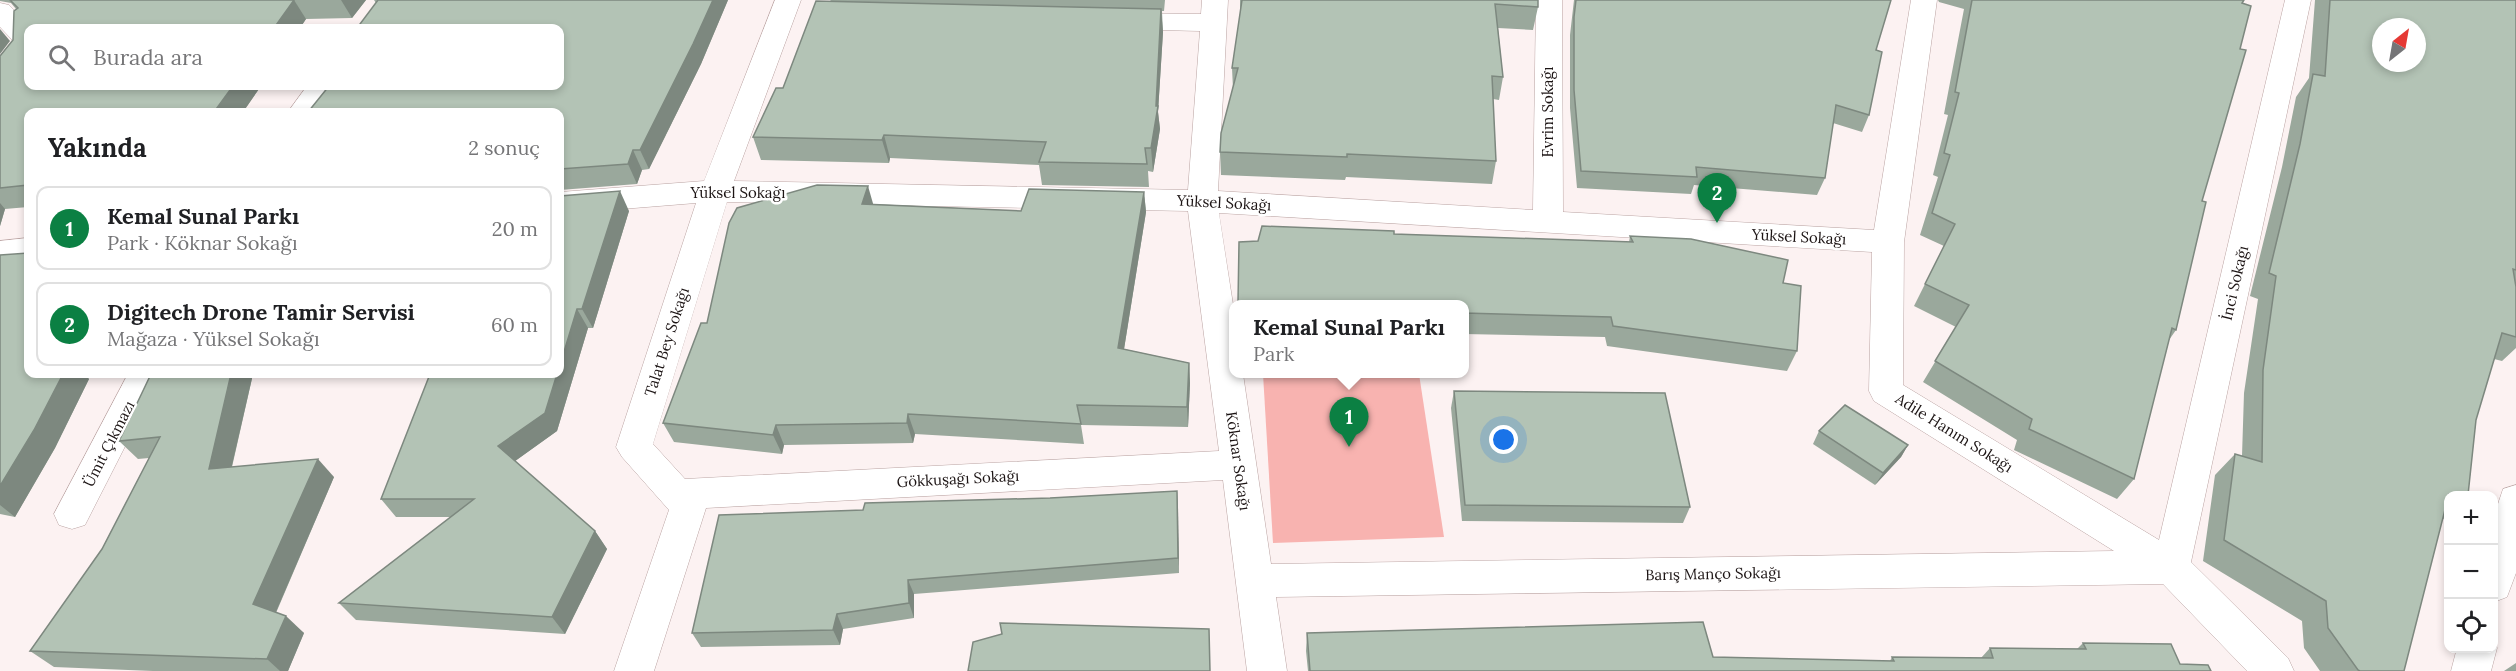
<!DOCTYPE html>
<html lang="tr">
<head>
<meta charset="utf-8">
<style>
	:root { --surface:#fff; --page:#f6f6f6; --text:#202124; --muted:#757577; --line:#e0e0e0; --accent:#0b8043 }
	body { margin:0; font-family:Lora,serif; background:var(--page); color:var(--text) }
	.controls { position:absolute; right:18px; bottom:18px; display:grid; overflow:hidden; border-radius:12px; box-shadow:0 3px 9px #0003 }
	.controls button { width:54px; height:54px; display:grid; place-items:center; padding:0; border:0; border-bottom:2px solid var(--line); background:var(--surface); color:var(--text); font:30px sans-serif }
	.compass { position:absolute; left:2372px; top:18px; width:54px; height:54px; border-radius:50%; background:var(--surface); box-shadow:0 3px 9px #0003; rotate:31deg }
	.you { position:absolute; left:1504px; top:440px; width:21px; height:21px; margin:-15px; border:4px solid #fff; border-radius:50%; background:#1a73e8; box-shadow:0 0 0 9px #1a73e833 }
	.badge { display:grid; place-items:center; width:39px; height:39px; border-radius:50%; background:var(--accent); color:#fff; font-size:20px; font-weight:700 }
	.pin { position:absolute; translate:-50% -50px; filter:drop-shadow(0 2px 3px #0008) }
	.pin::after { content:''; position:absolute; top:32px; width:21px; height:18px; background:inherit; clip-path:polygon(0 0,100% 0,50% 100%) }
	.popup { position:absolute; left:1229px; top:300px; width:240px; height:78px; box-sizing:border-box; display:grid; place-content:center; border-radius:12px; background:var(--surface); filter:drop-shadow(0 2px 4px #0005); font-size:20px; white-space:nowrap; color:var(--muted) }
	.popup b { font-size:22px; color:var(--text) }
	.popup::after { content:''; position:absolute; left:50%; top:100%; margin-left:-12px; border:12px solid transparent; border-top-color:var(--surface) }
	.list { margin:0; padding:0; list-style:none }
	h2 { display:flex; justify-content:space-between; align-items:center; height:78px; margin:0; padding:0 24px; font-size:26px }
	h2 small { font-size:20px; font-weight:400; color:var(--muted) }
	.list li { display:grid; grid-template-columns:39px 1fr auto; gap:18px; align-items:center; box-sizing:border-box; height:84px; margin:0 12px 12px; padding:0 12px; border:2px solid var(--line); border-radius:12px }
	.list b { display:block; font-size:22px; white-space:nowrap }
	.list p { margin:0; font-size:20px; white-space:nowrap; color:var(--muted) }
	.list em { font-size:20px; font-style:normal; color:var(--muted) }
	.icon { flex:none; width:33px; height:33px; fill:none; stroke:currentColor; stroke-width:2; stroke-linecap:round; stroke-linejoin:round }
	.map { position:relative; flex:none; width:2516px; height:671px; overflow:hidden }
	.search { position:absolute; background:var(--surface); box-shadow:0 3px 9px #0003; left:24px; top:24px; width:540px; height:66px; display:flex; align-items:center; gap:15px; box-sizing:border-box; padding:0 21px; border-radius:12px; color:var(--muted); font-size:22px }
	.panel { position:absolute; background:var(--surface); box-shadow:0 3px 9px #0003; left:24px; top:108px; width:540px; height:270px; border-radius:12px }
	.map>svg:first-child { display:block }
	.green { fill:#f8b3b0 }
	.lines { fill:none; stroke-linecap:round; stroke-linejoin:round }
	.minor-casing { stroke:#baa3a2; stroke-width:1 }
	.minor { fill:#fff; fill-rule:evenodd }
	.wall { fill:#9aa89c }
	.shaded-wall { fill:#7d887f }
	.building { fill:#b3c3b5; stroke:#7d887f; stroke-width:1.5; fill-rule:evenodd }
	.labels { text-anchor:middle; stroke-width:5; stroke-linejoin:round; paint-order:stroke }
	.street-label { font-size:15px; fill:#1c1414; stroke:#fff }
</style>
</head>
<body>
<div class="map">
<svg width="2516" height="671" viewBox="0 0 2516 671">
	<rect width="100%" height="100%" fill="#fcf2f2"/>
	<!-- green -->
	<path class="green" d="M 1263,374 L 1419,374 L 1444,537 L 1273,543 Z"/>
	<g class="lines">
		<!-- minor casing -->
		<g class="minor-casing">
			<g id="minor">
				<path d="M 775,0 L 801,0 L 734,181 L 1188,190 L 1200,31 L 1118,29 L 1109,27 L 1105,21 L 1109,15 L 1118,13 L 1201,14 L 1202,0 L 1228,0 L 1218,191 L 1533,210 L 1536,0 L 1562,0 L 1563,212 L 1874,230 L 1911,0 L 1937,0 L 1904,242 L 1903,385 L 2159,540 L 2285,0 L 2311,0 L 2191,562 L 2288,658 L 2294,671 L 2247,671 L 2163,584 L 1276,597 L 1287,671 L 1247,671 L 1223,480 L 706,508 L 654,671 L 614,671 L 669,510 L 622,457 L 616,447 L 696,203 L 560,214 L 560,192 L 704,181 ZM 727,202 L 1188,211 L 1219,451 L 685,479 L 653,444 ZM 1219,213 L 1872,252 L 1869,391 L 1874,401 L 2114,551 L 1271,564 L 1243,374 L 1234,374 L 1234,311 Z"/>
				<path d="M 0,3 L 9,5 L 32,28 L 28,28 L 28,48 L 18,46 L 0,27 Z"/>
				<path d="M 307,86 L 335,86 L 317,112 L 288,112 Z"/>
				<path d="M 28,238 L 28,260 L 0,263 L 0,241 Z"/>
				<path d="M 128,374 L 162,374 L 85,525 L 72,529 L 59,525 L 54,514 Z"/>
				<path d="M 2516,485 L 2516,573 L 2507,597 L 2494,602 L 2494,516 L 2503,489 Z"/>
				<path d="M 2494,641 L 2497,648 L 2491,671 L 2451,671 L 2457,648 L 2494,648 Z"/>
			</g>
		</g>
		<!-- minor -->
		<use href="#minor" class="minor"/>
	</g>
	<!-- wall -->
	<g class="wall">
		<path d="M 0,0 L 366,0 L 352,18 L 306,19 L 300,28 L 28,28 L 28,86 L 261,86 L 243,112 L 28,112 L 28,207 L 5,209 L 0,226 L 0,56 L 13,40 L 16,9 L 11,3 L 0,1 Z"/>
		<path d="M 374,0 L 728,0 L 701,64 L 649,169 L 642,170 L 637,184 L 560,190 L 560,86 L 376,3 Z"/>
		<path d="M 830,0 L 1165,0 L 1164,11 L 1162,11 L 1163,32 L 1158,112 L 1160,129 L 1153,172 L 1148,171 L 1149,187 L 1042,185 L 1039,165 L 890,158 L 889,163 L 761,160 L 753,137 L 783,88 L 831,1 Z"/>
		<path d="M 1240,0 L 1538,0 L 1538,7 L 1533,30 L 1498,28 L 1503,77 L 1499,100 L 1493,99 L 1496,161 L 1492,184 L 1346,177 L 1345,180 L 1221,175 L 1220,152 L 1233,89 L 1232,68 L 1240,14 Z"/>
		<path d="M 1574,0 L 1891,0 L 1876,50 L 1869,115 L 1862,132 L 1833,123 L 1825,178 L 1817,195 L 1694,185 L 1691,194 L 1577,188 L 1570,108 L 1570,35 Z"/>
		<path d="M 1938,0 L 2244,0 L 2242,3 L 2240,49 L 2202,201 L 2176,330 L 2169,340 L 2134,479 L 2117,499 L 2014,450 L 2017,440 L 1923,382 L 1956,327 L 1914,306 L 1944,246 L 1920,235 L 1938,177 L 1933,175 L 1948,115 L 1944,114 L 1964,9 L 1939,2 Z"/>
		<path d="M 2315,0 L 2516,0 L 2516,348 L 2502,361 L 2494,359 L 2476,420 L 2468,495 L 2448,495 L 2448,515 L 2442,520 L 2404,671 L 2320,671 L 2304,648 L 2302,621 L 2203,561 L 2215,475 L 2235,454 L 2242,456 L 2244,393 L 2258,299 L 2250,296 L 2282,167 L 2296,97 L 2309,78 Z"/>
		<path d="M 1144,192 L 1146,212 L 1124,349 L 1189,363 L 1190,383 L 1188,427 L 1081,425 L 1084,444 L 915,434 L 913,443 L 784,445 L 782,454 L 674,442 L 663,423 L 707,323 L 873,204 L 1021,211 Z"/>
		<path d="M 560,196 L 629,211 L 593,328 L 588,328 L 557,431 L 515,461 L 595,531 L 607,549 L 565,634 L 356,620 L 339,603 L 451,517 L 396,517 L 381,499 Z"/>
		<path d="M 1394,234 L 1629,242 L 1630,236 L 1783,283 L 1797,351 L 1787,371 L 1607,346 L 1605,337 L 1464,334 L 1464,304 L 1239,304 L 1239,242 Z"/>
		<path d="M 0,255 L 84,374 L 89,379 L 55,448 L 15,517 L 0,514 Z"/>
		<path d="M 151,374 L 253,374 L 232,467 L 334,477 L 276,613 L 304,633 L 288,671 L 153,671 L 54,667 L 30,651 L 102,549 L 149,458 L 138,459 L 119,441 Z"/>
		<path d="M 1454,391 L 1690,507 L 1683,523 L 1462,521 L 1451,408 Z"/>
		<path d="M 1819,431 L 1908,445 L 1901,457 L 1875,485 L 1813,444 Z"/>
		<path d="M 1177,491 L 1179,573 L 914,594 L 914,618 L 843,629 L 840,645 L 701,647 L 692,633 L 863,510 L 1050,498 Z"/>
		<path d="M 1307,633 L 1713,657 L 1890,661 L 1892,657 L 1981,658 L 1990,648 L 2077,649 L 2083,643 L 2211,671 L 1308,671 L 1306,651 Z"/>
		<path d="M 2516,663 L 2516,671 L 2504,671 Z"/>
	</g>
	<!-- shaded-wall -->
	<g class="shaded-wall">
		<path d="M 294,0 L 306,19 L 300,28 L 274,28 Z"/>
		<path d="M 341,0 L 366,0 L 352,18 Z"/>
		<path d="M 713,0 L 728,0 L 701,64 L 649,169 L 640,150 Z"/>
		<path d="M 1161,9 L 1163,32 L 1158,112 L 1160,129 L 1153,172 L 1151,148 L 1156,106 Z"/>
		<path d="M 0,29 L 10,41 L 0,54 Z"/>
		<path d="M 233,86 L 261,86 L 243,112 L 214,112 Z"/>
		<path d="M 884,135 L 890,158 L 889,163 L 882,140 Z"/>
		<path d="M 633,150 L 642,170 L 637,184 L 628,164 Z"/>
		<path d="M 868,186 L 874,207 L 862,204 Z"/>
		<path d="M 620,191 L 629,211 L 593,328 L 582,309 Z"/>
		<path d="M 1144,192 L 1146,212 L 1121,368 L 1118,348 Z"/>
		<path d="M 0,203 L 5,209 L 0,226 Z"/>
		<path d="M 577,309 L 588,328 L 557,431 L 511,464 L 498,446 L 557,374 L 560,374 L 560,365 Z"/>
		<path d="M 1189,363 L 1190,383 L 1188,427 L 1187,407 Z"/>
		<path d="M 63,374 L 84,374 L 89,379 L 55,448 L 15,517 L 0,505 L 0,486 Z"/>
		<path d="M 231,374 L 253,374 L 227,487 L 209,469 Z"/>
		<path d="M 908,414 L 915,434 L 913,443 L 907,423 Z"/>
		<path d="M 776,425 L 784,445 L 782,454 L 773,435 Z"/>
		<path d="M 1908,445 L 1901,457 L 1875,485 L 1883,473 Z"/>
		<path d="M 318,459 L 334,477 L 272,621 L 253,604 Z"/>
		<path d="M 1177,491 L 1178,506 L 1179,573 L 1178,558 Z"/>
		<path d="M 595,531 L 607,549 L 565,634 L 552,617 Z"/>
		<path d="M 908,580 L 914,594 L 914,618 L 909,603 Z"/>
		<path d="M 837,614 L 843,629 L 840,645 L 833,630 Z"/>
		<path d="M 286,616 L 304,633 L 288,671 L 280,671 L 267,659 Z"/>
	</g>
	<!-- building -->
	<g class="building">
		<path d="M 10,0 L 294,0 L 274,28 L 28,28 L 28,86 L 233,86 L 214,112 L 28,112 L 28,185 L 0,188 L 0,56 L 13,40 L 14,11 L 18,8 Z"/>
		<path d="M 378,0 L 713,0 L 693,44 L 640,150 L 633,150 L 628,164 L 560,169 L 560,112 L 308,112 L 329,86 L 560,86 L 560,28 L 357,28 Z"/>
		<path d="M 1242,0 L 1538,0 L 1538,7 L 1495,4 L 1503,77 L 1492,76 L 1496,161 L 1347,154 L 1347,157 L 1220,152 L 1221,133 L 1238,68 L 1232,68 Z"/>
		<path d="M 1576,0 L 1891,0 L 1876,50 L 1882,52 L 1869,115 L 1836,105 L 1825,178 L 1696,167 L 1697,177 L 1581,171 L 1574,90 L 1574,17 Z"/>
		<path d="M 1972,0 L 2244,0 L 2242,3 L 2251,6 L 2240,49 L 2246,50 L 2202,201 L 2206,202 L 2176,330 L 2172,328 L 2134,479 L 2029,429 L 2032,419 L 1935,361 L 1969,305 L 1925,284 L 1955,224 L 1932,213 L 1950,155 L 1944,153 L 1959,93 L 1955,92 Z"/>
		<path d="M 2330,0 L 2516,0 L 2516,270 L 2513,269 L 2516,287 L 2516,337 L 2502,333 L 2476,420 L 2468,495 L 2455,495 L 2449,494 L 2404,671 L 2360,671 L 2358,670 L 2328,628 L 2326,601 L 2224,540 L 2235,454 L 2262,462 L 2263,370 L 2276,276 L 2269,273 L 2300,144 L 2313,74 L 2325,76 ZM 2381,27 L 2417,27 L 2417,63 L 2381,63 Z"/>
		<path d="M 816,1 L 1161,9 L 1156,106 L 1158,106 L 1151,148 L 1145,148 L 1147,164 L 1039,162 L 1046,142 L 884,135 L 882,140 L 753,137 L 776,88 L 783,88 Z"/>
		<path d="M 817,185 L 868,186 L 862,204 L 1021,211 L 1029,189 L 1144,192 L 1118,348 L 1189,363 L 1187,407 L 1077,405 L 1081,424 L 908,414 L 907,423 L 776,425 L 773,435 L 663,423 L 701,323 L 707,323 L 729,223 L 737,208 Z"/>
		<path d="M 620,191 L 582,309 L 577,309 L 560,365 L 560,196 Z"/>
		<path d="M 1262,226 L 1394,231 L 1394,234 L 1633,242 L 1630,236 L 1691,239 L 1788,260 L 1783,283 L 1801,286 L 1797,351 L 1613,326 L 1611,317 L 1464,313 L 1464,304 L 1328,304 L 1238,302 L 1239,242 L 1258,241 Z"/>
		<path d="M 28,253 L 28,374 L 63,374 L 34,430 L 0,486 L 0,255 Z"/>
		<path d="M 151,374 L 231,374 L 209,469 L 318,459 L 253,604 L 286,616 L 267,659 L 30,651 L 102,549 L 160,437 L 119,441 Z"/>
		<path d="M 430,374 L 557,374 L 545,413 L 498,446 L 595,531 L 552,617 L 339,603 L 474,499 L 381,499 Z"/>
		<path d="M 1454,391 L 1665,393 L 1690,507 L 1465,505 Z"/>
		<path d="M 1845,405 L 1908,445 L 1883,473 L 1819,431 Z"/>
		<path d="M 1177,491 L 1178,558 L 908,580 L 909,603 L 837,614 L 833,630 L 692,633 L 719,515 L 863,510 L 865,503 L 1050,498 Z"/>
		<path d="M 1703,622 L 1713,657 L 1894,661 L 1892,657 L 1993,658 L 1990,648 L 2086,649 L 2083,643 L 2171,644 L 2180,664 L 2208,665 L 2211,671 L 1310,671 L 1307,633 Z"/>
		<path d="M 1000,623 L 1209,629 L 1210,671 L 968,671 L 973,642 L 1002,634 Z"/>
	</g>
	<g class="labels">
		<!-- street labels -->
		<g class="street-label">
			<text transform="translate(1548 112) rotate(-90)" y="5">Evrim Sokağı</text>
			<text x="738" y="198">Yüksel Sokağı</text>
			<text transform="translate(1224 203) rotate(3)" y="5">Yüksel Sokağı</text>
			<text transform="translate(1799 237) rotate(3)" y="5">Yüksel Sokağı</text>
			<text transform="translate(2235 283) rotate(-77)" y="5">İnci Sokağı</text>
			<text transform="translate(667 342) rotate(-72)" y="5">Talat Bey Sokağı</text>
			<text transform="translate(1954 433) rotate(32)" y="5">Adile Hanım Sokağı</text>
			<text transform="translate(109 444) rotate(-63)" y="5">Ümit Çıkmazı</text>
			<text transform="translate(1238 461) rotate(82)" y="5">Köknar Sokağı</text>
			<text transform="translate(958 479) rotate(-3)" y="5">Gökkuşağı Sokağı</text>
			<text transform="translate(1713 574) rotate(-1)" y="5">Barış Manço Sokağı</text>
		</g>
	</g>
</svg>
<div class="controls">
<button>+</button>
<button>−</button>
<button><svg class="icon" aria-label="locate" viewBox="0 0 24 24"><circle cx="12" cy="12" r="6"/><path d="M12 2v4M12 18v4M2 12h4M18 12h4"/></svg></button>
</div>
<svg class="compass" viewBox="-18 -18 36 36"><path d="M0-13l5 13h-10z" fill="#e53935"/><path d="M0 13l5-13h-10z" fill="#757577"/></svg>
<div class="you"></div>
<div class="pin badge" style="left:1349px;top:447px">1</div>
<div class="popup"><b>Kemal Sunal Parkı</b>Park</div>
<div class="pin badge" style="left:1717px;top:223px">2</div>
<div class="search"><svg class="icon" aria-label="search" viewBox="0 0 24 24"><circle cx="10" cy="10" r="6"/><path d="M15 15l6 6"/></svg>Burada ara</div>
<section class="panel">
<h2>Yakında<small>2 sonuç</small></h2>
<ul class="list">
<li><span class="badge">1</span><div><b>Kemal Sunal Parkı</b><p>Park · Köknar Sokağı</p></div><em>20 m</em></li>
<li><span class="badge">2</span><div><b>Digitech Drone Tamir Servisi</b><p>Mağaza · Yüksel Sokağı</p></div><em>60 m</em></li>
</ul>
</section>
</div>
</body>
</html>
